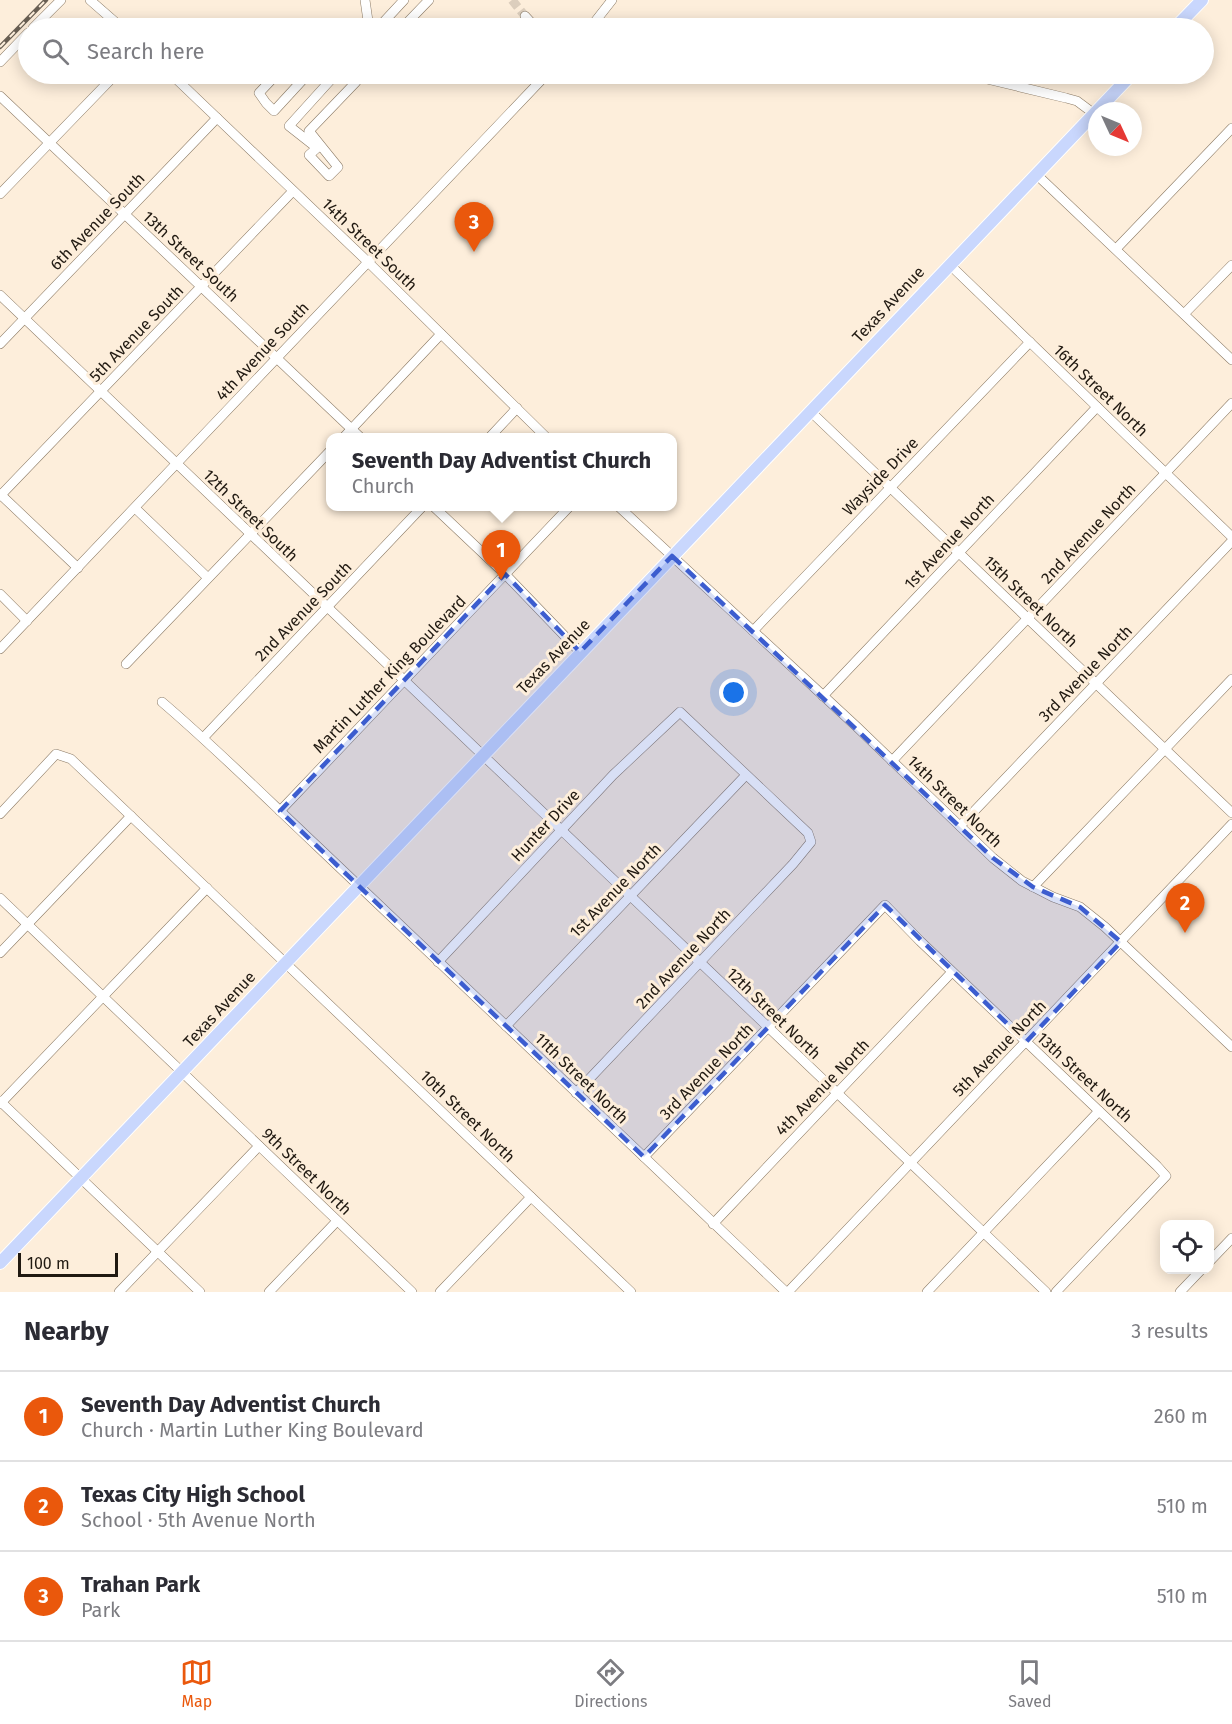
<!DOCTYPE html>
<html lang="en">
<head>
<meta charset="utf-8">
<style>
	:root { --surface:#fff; --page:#f7f7f7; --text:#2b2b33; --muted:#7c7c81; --line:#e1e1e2; --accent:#ea580c }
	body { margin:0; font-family:"Fira Sans",sans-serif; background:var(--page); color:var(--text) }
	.controls { position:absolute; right:18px; bottom:18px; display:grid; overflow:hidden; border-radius:12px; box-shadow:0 3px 15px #0003 }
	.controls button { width:54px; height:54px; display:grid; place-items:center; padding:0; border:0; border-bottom:2px solid var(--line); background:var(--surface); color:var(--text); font:30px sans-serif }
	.compass { position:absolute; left:1088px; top:102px; width:54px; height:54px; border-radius:50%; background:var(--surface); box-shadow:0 3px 15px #0003; rotate:134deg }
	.scale { position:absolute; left:18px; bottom:15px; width:100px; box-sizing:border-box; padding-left:6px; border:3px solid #201911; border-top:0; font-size:16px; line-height:21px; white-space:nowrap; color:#201911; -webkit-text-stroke:4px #fdeedb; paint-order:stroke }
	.you { position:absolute; left:734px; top:693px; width:21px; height:21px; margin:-15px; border:4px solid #fff; border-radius:50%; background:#1a73e8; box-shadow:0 0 0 9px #1a73e833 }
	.badge { display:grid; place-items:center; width:39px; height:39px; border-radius:50%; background:var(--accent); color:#fff; font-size:20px; font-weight:700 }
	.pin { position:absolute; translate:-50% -50px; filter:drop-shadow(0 2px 3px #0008) }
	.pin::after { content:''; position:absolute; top:32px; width:21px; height:18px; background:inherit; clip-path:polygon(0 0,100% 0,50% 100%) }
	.popup { position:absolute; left:326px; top:433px; width:351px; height:78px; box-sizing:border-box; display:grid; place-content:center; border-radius:12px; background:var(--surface); filter:drop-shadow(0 2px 4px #0005); font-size:20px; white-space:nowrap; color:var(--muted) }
	.popup b { font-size:22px; color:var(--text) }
	.popup::after { content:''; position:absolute; left:50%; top:100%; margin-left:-12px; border:12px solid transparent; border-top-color:var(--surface) }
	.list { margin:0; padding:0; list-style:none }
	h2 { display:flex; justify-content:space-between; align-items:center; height:78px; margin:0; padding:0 24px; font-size:26px }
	h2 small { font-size:20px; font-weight:400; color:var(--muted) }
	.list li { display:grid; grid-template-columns:39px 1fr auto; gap:18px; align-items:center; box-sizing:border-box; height:90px; padding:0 24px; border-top:2px solid var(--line) }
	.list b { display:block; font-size:22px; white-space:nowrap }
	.list p { margin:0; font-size:20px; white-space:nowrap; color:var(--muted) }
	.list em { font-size:20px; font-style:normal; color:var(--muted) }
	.icon { flex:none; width:33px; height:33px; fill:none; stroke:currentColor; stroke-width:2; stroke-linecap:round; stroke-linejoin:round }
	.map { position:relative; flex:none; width:1232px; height:1292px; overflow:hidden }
	.search { position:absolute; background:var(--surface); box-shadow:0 3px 15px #0003; left:18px; right:18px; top:18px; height:66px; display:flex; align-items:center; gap:15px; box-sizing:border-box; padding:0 21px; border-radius:33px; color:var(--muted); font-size:22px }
	.sheet { height:348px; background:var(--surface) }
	nav { display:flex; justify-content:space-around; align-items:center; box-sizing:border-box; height:84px; border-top:2px solid var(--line); background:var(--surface); font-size:16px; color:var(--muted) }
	nav a { display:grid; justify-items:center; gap:3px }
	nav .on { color:var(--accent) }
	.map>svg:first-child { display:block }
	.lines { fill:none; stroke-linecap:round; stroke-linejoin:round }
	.minor-tunnel { stroke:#dccebd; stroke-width:9; stroke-dasharray:9 4.5; stroke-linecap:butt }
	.minor-casing { stroke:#8b7a65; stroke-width:10 }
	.major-casing { stroke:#fff; stroke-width:14 }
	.minor { stroke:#fff; stroke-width:9 }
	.major { stroke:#c9d7fd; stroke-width:12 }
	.rail-casing { stroke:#695f53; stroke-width:4.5 }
	.rail { stroke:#fdeedb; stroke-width:2; stroke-dasharray:7; stroke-linecap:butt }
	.marked { fill:#3c5dcf; fill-opacity:0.2; stroke:#3c5dcf; stroke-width:4.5; stroke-dasharray:12 8; stroke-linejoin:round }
	.labels { text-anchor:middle; stroke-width:6; stroke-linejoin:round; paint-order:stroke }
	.street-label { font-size:16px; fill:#201911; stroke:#fdeedb }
</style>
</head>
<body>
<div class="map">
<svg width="1232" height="1292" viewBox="0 0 1232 1292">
	<rect width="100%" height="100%" fill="#fdeedb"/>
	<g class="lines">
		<!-- minor-tunnel -->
		<path class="minor-tunnel" d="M 512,0 L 525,16"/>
		<!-- minor casing -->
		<g class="minor-casing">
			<g id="minor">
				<path d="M 90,0 L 122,28"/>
				<path d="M 365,0 L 369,28"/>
				<path d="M 525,16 L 536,28"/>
				<path d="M 33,28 L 61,0"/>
				<path d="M 378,28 L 404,0"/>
				<path d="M 402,28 L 429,0"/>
				<path d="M 590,28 L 612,0"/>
				<path d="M 0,62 L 28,33"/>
				<path d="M 171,74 L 367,261 L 547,438"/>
				<path d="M 277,74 L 259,93 L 266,103 L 274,111 L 308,74"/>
				<path d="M 336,74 L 289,126 L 317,148 L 309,155 L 329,176 L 338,167 L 309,131 L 356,82 L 358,74"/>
				<path d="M 966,74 L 1066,98 L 1077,101 L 1093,113"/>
				<path d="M 0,96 L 361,438"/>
				<path d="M 1036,174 L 1232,360"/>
				<path d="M 0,194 L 116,74"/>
				<path d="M 1116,249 L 1232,128"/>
				<path d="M 949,264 L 1232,537"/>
				<path d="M 0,295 L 1046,1292"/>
				<path d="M 1184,314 L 1232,265"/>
				<path d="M 0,344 L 217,118"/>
				<path d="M 810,411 L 1232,813"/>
				<path d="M 343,438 L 441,334"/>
				<path d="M 489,438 L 517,408"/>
				<path d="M 0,494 L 78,568"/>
				<path d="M 0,496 L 293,191"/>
				<path d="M 433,506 L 505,574 L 580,652"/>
				<path d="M 618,506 L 857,727 L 993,858 L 1022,881 L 1053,897 L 1080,907 L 1105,927 L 1232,1047"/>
				<path d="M 135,508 L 207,577"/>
				<path d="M 0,594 L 27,621"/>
				<path d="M 753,631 L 1030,342"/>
				<path d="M 0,649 L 547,74"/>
				<path d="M 126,664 L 330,451"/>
				<path d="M 823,696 L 1097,407"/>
				<path d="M 162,702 C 216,748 266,798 317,846 L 786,1292"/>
				<path d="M 204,737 L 423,506"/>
				<path d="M 892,761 L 1232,403"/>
				<path d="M 280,811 L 570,506"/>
				<path d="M 0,814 L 56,754 L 71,759 L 631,1292"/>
				<path d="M 960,826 L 1232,541"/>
				<path d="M 1033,887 L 1232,679"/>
				<path d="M 0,898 L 412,1292"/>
				<path d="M 0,953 L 131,816"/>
				<path d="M 438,962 L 613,775 L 680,712 L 808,833 L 811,842 L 793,864 L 576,1093"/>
				<path d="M 506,1026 L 746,775"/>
				<path d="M 0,1101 L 200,1292"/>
				<path d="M 0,1104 L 207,888"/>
				<path d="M 644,1157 L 885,905 L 920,941 L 1157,1166 L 1166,1176 L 1056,1292"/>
				<path d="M 713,1224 L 952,972"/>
				<path d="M 1210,1261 L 1232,1238"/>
				<path d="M 119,1292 L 259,1146"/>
				<path d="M 269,1292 L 337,1221"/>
				<path d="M 440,1292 L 531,1197"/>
				<path d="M 788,1292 L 1232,824"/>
				<path d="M 927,1292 L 1099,1111"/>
				<path d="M 1180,1292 L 1201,1270"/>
			</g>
		</g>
		<!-- major casing -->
		<g class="major-casing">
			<g id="major">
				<path d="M 1175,28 L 1202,0"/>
				<path d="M 0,1263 L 1132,74"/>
			</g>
		</g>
		<!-- minor -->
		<use href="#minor" class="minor"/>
		<!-- major -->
		<use href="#major" class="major"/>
		<!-- rail casing -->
		<g class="rail-casing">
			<path id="rail" d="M 0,47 L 46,0"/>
		</g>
		<!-- rail -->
		<use href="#rail" class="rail"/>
	</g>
	<!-- marked area -->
	<path class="marked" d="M 672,556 L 993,858 L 1033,887 L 1080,907 L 1121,942 L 1026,1042 L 885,905 L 644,1157 L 280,811 L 505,574 L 580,652 Z"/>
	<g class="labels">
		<!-- street labels -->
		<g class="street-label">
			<text transform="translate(97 221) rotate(-46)" y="6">6th Avenue South</text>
			<text transform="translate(370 244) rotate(44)" y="6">14th Street South</text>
			<text transform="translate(191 256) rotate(43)" y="6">13th Street South</text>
			<text transform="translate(888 304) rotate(-47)" y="6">Texas Avenue</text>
			<text transform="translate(136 333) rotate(-46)" y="6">5th Avenue South</text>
			<text transform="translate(262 351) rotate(-47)" y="6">4th Avenue South</text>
			<text transform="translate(1101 390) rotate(44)" y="6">16th Street North</text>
			<text transform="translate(880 476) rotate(-46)" y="6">Wayside Drive</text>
			<text transform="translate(251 515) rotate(44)" y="6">12th Street South</text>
			<text transform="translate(1088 533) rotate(-47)" y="6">2nd Avenue North</text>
			<text transform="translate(949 541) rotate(-47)" y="6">1st Avenue North</text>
			<text transform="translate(1031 601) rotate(44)" y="6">15th Street North</text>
			<text transform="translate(303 611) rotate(-46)" y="6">2nd Avenue South</text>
			<text transform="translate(553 656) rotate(-46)" y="6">Texas Avenue</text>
			<text transform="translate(1085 673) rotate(-46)" y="6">3rd Avenue North</text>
			<text transform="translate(389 674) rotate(-46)" y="6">Martin Luther King Boulevard</text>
			<text transform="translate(955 801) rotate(44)" y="6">14th Street North</text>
			<text transform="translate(545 825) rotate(-47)" y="6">Hunter Drive</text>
			<text transform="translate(615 890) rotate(-46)" y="6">1st Avenue North</text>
			<text transform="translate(683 958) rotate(-47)" y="6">2nd Avenue North</text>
			<text transform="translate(219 1009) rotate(-47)" y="6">Texas Avenue</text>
			<text transform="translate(774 1013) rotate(44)" y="6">12th Street North</text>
			<text transform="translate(999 1048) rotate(-46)" y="6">5th Avenue North</text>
			<text transform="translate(706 1071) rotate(-46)" y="6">3rd Avenue North</text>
			<text transform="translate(1085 1077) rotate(43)" y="6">13th Street North</text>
			<text transform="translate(582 1078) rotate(44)" y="6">11th Street North</text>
			<text transform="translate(822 1087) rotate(-46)" y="6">4th Avenue North</text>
			<text transform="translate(468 1116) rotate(44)" y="6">10th Street North</text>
			<text transform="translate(307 1171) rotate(44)" y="6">9th Street North</text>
		</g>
	</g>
</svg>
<div class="controls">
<button><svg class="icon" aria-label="locate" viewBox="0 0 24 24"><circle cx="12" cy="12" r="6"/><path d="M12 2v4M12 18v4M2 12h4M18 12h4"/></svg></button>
</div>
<svg class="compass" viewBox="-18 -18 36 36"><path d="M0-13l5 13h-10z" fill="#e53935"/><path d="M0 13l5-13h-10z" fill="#7c7c81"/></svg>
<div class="scale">100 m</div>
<div class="you"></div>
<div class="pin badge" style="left:501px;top:580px">1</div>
<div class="popup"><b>Seventh Day Adventist Church</b>Church</div>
<div class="pin badge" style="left:1185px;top:933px">2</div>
<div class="pin badge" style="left:474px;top:252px">3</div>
<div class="search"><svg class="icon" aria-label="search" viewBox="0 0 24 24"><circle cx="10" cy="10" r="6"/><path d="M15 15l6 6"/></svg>Search here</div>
</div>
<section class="sheet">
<h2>Nearby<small>3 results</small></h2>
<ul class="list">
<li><span class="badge">1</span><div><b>Seventh Day Adventist Church</b><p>Church · Martin Luther King Boulevard</p></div><em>260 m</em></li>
<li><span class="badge">2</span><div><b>Texas City High School</b><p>School · 5th Avenue North</p></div><em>510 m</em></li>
<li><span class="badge">3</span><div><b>Trahan Park</b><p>Park</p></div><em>510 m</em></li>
</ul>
</section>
<nav>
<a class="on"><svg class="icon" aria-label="map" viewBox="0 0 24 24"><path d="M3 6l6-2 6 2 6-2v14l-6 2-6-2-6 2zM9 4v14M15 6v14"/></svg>Map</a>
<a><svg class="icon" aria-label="directions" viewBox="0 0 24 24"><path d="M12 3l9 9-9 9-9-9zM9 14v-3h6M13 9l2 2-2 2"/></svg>Directions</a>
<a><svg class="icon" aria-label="saved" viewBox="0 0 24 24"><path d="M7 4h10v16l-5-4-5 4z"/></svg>Saved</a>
</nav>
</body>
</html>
